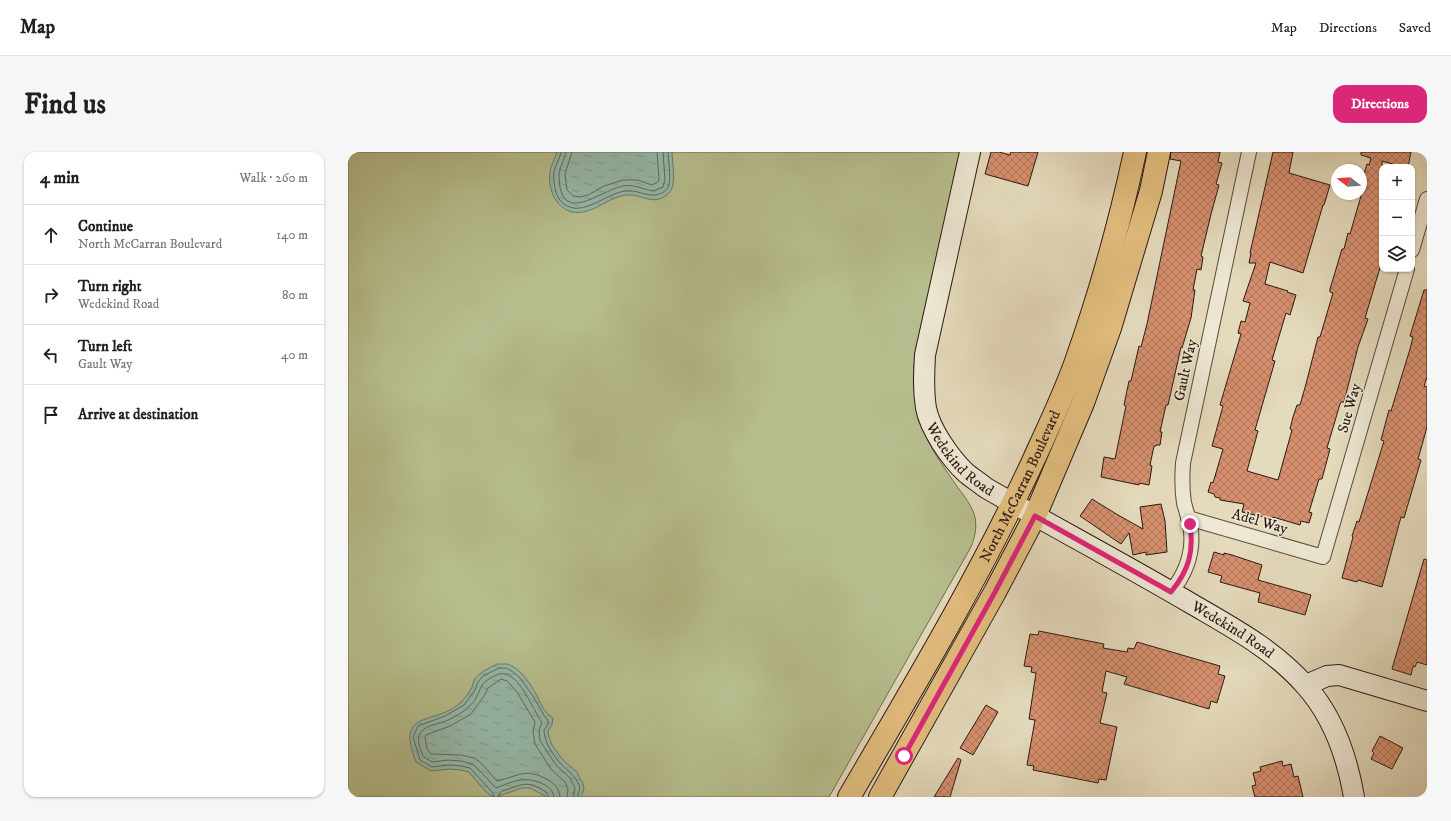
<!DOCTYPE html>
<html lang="en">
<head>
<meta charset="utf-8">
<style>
	:root { --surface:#fff; --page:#f6f6f6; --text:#202124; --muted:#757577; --line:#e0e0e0; --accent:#db2777 }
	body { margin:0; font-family:"IM FELL DW Pica",serif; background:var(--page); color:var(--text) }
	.controls { position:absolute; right:12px; top:12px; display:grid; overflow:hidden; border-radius:8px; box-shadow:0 1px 3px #0004 }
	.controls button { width:36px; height:36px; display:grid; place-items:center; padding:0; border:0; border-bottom:1px solid var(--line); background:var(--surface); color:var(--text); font:20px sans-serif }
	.compass { position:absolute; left:983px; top:12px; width:36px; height:36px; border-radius:50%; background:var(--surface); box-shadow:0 1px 3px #0004; rotate:287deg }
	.stop { position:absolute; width:12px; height:12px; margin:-9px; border:3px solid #db2777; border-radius:50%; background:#fff }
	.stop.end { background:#db2777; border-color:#fff; box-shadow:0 1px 4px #0008 }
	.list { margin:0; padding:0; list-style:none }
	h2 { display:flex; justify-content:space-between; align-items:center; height:52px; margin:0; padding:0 16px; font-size:17px }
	h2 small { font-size:13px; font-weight:400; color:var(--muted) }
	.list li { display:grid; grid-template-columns:26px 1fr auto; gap:12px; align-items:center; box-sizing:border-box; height:60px; padding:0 16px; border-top:1px solid var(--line) }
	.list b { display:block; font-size:15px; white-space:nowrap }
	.list p { margin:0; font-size:13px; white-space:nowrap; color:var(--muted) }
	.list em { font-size:13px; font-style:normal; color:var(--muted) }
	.icon { flex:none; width:22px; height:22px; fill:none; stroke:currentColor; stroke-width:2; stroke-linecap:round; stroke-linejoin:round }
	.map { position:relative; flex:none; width:1079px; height:645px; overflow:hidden; border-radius:12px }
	header { display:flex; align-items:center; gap:24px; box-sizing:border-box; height:56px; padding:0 20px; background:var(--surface); border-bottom:1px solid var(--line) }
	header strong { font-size:19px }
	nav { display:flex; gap:22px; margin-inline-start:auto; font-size:14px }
	.intro { display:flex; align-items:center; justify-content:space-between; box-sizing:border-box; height:96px; padding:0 24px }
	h1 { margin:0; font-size:28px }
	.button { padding:10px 18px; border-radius:12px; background:var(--accent); color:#fff; font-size:14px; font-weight:700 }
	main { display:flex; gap:24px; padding:0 24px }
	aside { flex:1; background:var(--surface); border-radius:12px; box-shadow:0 1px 3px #0004 }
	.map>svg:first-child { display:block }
	.grass { fill:#b7be8e; stroke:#716c50 }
	.water { fill:url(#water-ripples); stroke:#6b7a6e }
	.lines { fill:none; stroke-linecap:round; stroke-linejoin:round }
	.shore { stroke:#606a5f; stroke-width:1 }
	.building { fill:url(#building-cross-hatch); stroke:#2b1912 }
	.street-casing { stroke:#59493c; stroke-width:16 }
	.secondary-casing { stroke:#2b1912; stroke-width:22 }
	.primary-casing { stroke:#2b1912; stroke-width:24 }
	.street { stroke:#ede7d3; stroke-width:14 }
	.secondary { stroke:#ede7d3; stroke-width:20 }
	.primary { stroke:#e2bd7e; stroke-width:22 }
	.route { stroke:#db2777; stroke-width:5 }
	.labels { text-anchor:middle; stroke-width:3; stroke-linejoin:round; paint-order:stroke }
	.street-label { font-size:15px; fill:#2b1912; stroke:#ede7d3 }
</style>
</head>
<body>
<header>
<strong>Map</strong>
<nav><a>Map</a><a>Directions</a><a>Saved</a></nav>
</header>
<div class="intro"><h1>Find us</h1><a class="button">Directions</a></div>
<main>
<aside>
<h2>4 min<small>Walk · 260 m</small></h2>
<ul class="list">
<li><svg class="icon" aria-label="ahead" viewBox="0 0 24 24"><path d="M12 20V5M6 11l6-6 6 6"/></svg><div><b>Continue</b><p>North McCarran Boulevard</p></div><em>140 m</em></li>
<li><svg class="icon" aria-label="right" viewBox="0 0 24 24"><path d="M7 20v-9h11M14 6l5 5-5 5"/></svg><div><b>Turn right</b><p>Wedekind Road</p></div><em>80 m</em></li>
<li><svg class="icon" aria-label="left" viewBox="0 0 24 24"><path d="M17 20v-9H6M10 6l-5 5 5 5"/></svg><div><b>Turn left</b><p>Gault Way</p></div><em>40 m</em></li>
<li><svg class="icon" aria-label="arrive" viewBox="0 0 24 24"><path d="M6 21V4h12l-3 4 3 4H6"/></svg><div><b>Arrive at destination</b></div></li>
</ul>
</aside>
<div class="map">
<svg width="1079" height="645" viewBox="0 0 1079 645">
	<defs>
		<pattern id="water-ripples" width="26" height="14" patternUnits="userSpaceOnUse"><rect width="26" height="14" fill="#96bbac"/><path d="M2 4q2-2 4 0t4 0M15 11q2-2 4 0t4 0" fill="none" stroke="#81a093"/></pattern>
		<pattern id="building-cross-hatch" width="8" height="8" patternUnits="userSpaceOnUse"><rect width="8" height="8" fill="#d7906f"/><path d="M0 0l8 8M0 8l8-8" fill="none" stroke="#af755a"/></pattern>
	</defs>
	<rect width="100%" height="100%" fill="#e4dabc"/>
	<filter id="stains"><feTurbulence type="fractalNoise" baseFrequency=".005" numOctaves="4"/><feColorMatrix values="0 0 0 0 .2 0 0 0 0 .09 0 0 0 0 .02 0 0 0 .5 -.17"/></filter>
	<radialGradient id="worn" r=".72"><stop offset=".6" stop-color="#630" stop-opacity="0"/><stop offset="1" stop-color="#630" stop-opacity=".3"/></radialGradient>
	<!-- grass -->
	<path class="grass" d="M 0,0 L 612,0 L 567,203 C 564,231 566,258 578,284 C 586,303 599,319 610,336 C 617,345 624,354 627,365 C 629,376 627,385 623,395 L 481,645 L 0,645 Z"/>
	<!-- water -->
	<g class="water">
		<path d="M 209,0 L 324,0 C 324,10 329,34 321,41 C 305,56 294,41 278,43 C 262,45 251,57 235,60 C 212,64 199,41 202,20 C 203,13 207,6 209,0 Z"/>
		<path d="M 149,512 C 152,512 156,512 159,512 C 173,516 184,534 190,546 C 194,554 197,561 205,566 L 204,573 L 200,579 L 201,585 L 204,593 L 215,608 L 229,620 L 232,627 L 235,631 L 236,637 L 233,645 L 199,645 L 182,636 L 174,636 L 148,645 L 142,643 L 136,638 L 121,620 L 113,618 L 101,617 L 83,619 L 68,610 C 46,555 89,575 114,549 C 117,546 121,541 123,537 C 125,534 125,531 126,528 C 131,520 142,516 149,512 Z"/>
	</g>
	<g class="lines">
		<!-- shore -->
		<g class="shore">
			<path d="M 213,0 C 212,7 207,13 206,20 C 205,28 207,41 211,47 C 230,71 256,41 278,39 C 292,37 305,50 318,38 C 325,33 320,9 320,0"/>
			<path d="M 218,0 C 217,8 211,15 211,24 C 212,75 251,39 275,34 C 286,32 294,37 305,39 L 315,35 L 317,27 L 315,0"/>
			<path d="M 224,0 L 217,22 L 219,38 L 225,44 L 232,45 L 240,43 L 256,34 L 275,28 L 290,28 L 304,33 L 310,30 L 311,27 L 309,0"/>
			<path d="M 146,645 L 145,641 L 122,616 L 113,614 L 101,613 L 84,615 L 72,608 L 65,585 L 70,574 L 97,564 L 116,553 L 127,538 L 130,530 L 135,524 L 151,516 L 158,516 L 165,520 L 172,526 L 185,544 L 197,565 L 200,568 L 200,572 L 196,578 C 196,590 205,603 213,612 C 220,619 227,623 231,633 C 233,637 230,641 230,645"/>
			<path d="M 151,645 L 151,642 L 154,639 C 175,633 178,627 198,640 L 201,645"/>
			<path d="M 206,645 C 205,639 202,636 197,633 C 178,623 166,629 148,636 L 125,612 L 113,609 L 100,608 L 84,610 L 75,604 C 73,599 69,589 71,583 C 75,573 92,572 100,568 C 111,563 120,557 127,548 C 130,543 132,536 135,532 C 139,527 151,520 157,522 C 174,526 184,557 194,570 L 191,578 L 192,589 L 208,613 L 222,626 L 227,636 L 225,645"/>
			<path d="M 212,645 C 211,636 207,632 200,628 C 178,615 171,624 149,629 L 132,610 L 126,606 L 113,603 L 83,602 L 79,597 L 77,585 L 78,583 L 102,574 L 123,562 L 136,544 L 140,536 L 153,527 L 159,529 L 169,540 L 187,570 L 185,580 L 187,592 L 203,617 L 217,630 L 220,637 L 219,645"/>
		</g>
	</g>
	<!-- building -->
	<g class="building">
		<path d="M 643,0 L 651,0 L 662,3 L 663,0 L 690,0 L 680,34 L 637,22 Z"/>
		<path d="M 823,0 L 872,0 L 870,10 L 874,11 L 868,32 L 871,33 L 868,44 L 863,62 L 853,104 L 855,105 L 853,118 L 849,117 L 845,138 L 847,138 L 843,166 L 834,196 L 833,195 L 820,253 L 818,253 L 812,280 L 814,280 L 812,293 L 808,293 L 808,294 L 806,294 L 802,313 L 804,314 L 801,333 L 791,331 L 791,333 L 753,325 L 756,305 L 767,307 L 778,254 L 776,253 L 781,229 L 783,229 L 791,194 L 793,195 L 799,172 L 833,9 L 822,7 Z"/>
		<path d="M 925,0 L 945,0 L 941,21 L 982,33 L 976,53 L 975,53 L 955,121 L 922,110 L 917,132 L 940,139 L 939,140 L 948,143 L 942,163 L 938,161 L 924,208 L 927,209 L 907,278 L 910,279 L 899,319 L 930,328 L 944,278 L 942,277 L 945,265 L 949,253 L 952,253 L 958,232 L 970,185 L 972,185 L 985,141 L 982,140 L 982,137 L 994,97 L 996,97 L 1000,81 L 1002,82 L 1013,44 L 1013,32 L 1019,12 L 1021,13 L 1023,6 L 1013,3 L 1013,0 L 1063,0 L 1060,15 L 1055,15 L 1034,9 L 1034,109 L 1017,166 L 1020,167 L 1010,195 L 996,250 L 993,250 L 992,252 L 979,296 L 982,297 L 974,327 L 971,327 L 961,360 L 964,361 L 961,371 L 953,369 L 952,373 L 925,365 L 924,367 L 894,360 L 896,352 L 872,348 L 872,346 L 867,345 L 866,342 L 860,340 L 863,330 L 865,331 L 875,297 L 864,294 L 875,254 L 872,253 L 893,182 L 890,181 L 893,169 L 897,170 L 902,151 L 895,149 L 908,111 L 901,111 L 903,101 L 902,101 Z"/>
		<path d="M 1076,138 L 1079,138 L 1079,225 L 1076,234 L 1079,235 L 1079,275 L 1070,307 L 1073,308 L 1056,366 L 1053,365 L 1034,435 L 1010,428 L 1009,430 L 994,426 L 1005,385 L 1004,384 L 1009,369 L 1011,370 L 1036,289 L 1033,288 L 1041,258 L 1043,259 L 1062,197 L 1065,185 L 1062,184 Z"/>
		<path d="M 744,347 L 770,363 L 795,377 L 792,355 L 813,352 L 817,369 L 819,400 L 798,403 L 798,400 L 785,403 L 781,381 L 773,392 L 732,364 Z"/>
		<path d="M 866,400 L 876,403 L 876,401 L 884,403 L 914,413 L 910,428 L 963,443 L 957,463 L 910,450 L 912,441 L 872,430 L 874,424 L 860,420 Z"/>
		<path d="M 1076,407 L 1079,408 L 1079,513 L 1069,510 L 1067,515 L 1065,514 L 1063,523 L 1044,517 Z"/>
		<path d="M 691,479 L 756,492 L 755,496 L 779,500 L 780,496 L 786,497 L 789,490 L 872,514 L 870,522 L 877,524 L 869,551 L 863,549 L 861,557 L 776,532 L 779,525 L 758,519 L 754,540 L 759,541 L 752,571 L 769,575 L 758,628 L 751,627 L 750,631 L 685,618 L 686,614 L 679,613 L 687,568 L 681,567 L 688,521 L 683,520 L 684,515 L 676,514 L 682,482 L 690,483 Z"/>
		<path d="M 638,553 L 650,560 L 625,603 L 612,596 Z"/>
		<path d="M 1032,584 L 1055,596 L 1044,617 L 1023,607 L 1026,601 L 1024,599 Z"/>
		<path d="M 610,606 L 613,608 L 602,645 L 586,645 Z"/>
		<path d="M 934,609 L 935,614 L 943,612 L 946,625 L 950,624 L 955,645 L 907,645 L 904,634 L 908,633 L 905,621 L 913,619 L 912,615 Z"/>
	</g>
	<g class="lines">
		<!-- street casing -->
		<g class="street-casing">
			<g id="street">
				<path d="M 1064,98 L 1079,47"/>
				<path d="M 840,366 L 975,405 L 1059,117"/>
				<path d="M 823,440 C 839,420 847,398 842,372 C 840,365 838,358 836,351 C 834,338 834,325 835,311 L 901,0"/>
			</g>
		</g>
		<!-- secondary casing -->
		<g class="secondary-casing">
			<g id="secondary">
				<path id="s1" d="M 622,0 L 577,203 C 576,221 575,238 578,256 C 582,277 602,306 618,321 C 624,326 632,331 638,336 C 706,375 776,412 844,452 C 885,476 925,497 957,533 C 985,564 999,604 1006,645"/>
				<path d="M 958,533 L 979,524 L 991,523 L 1079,549"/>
			</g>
		</g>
		<!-- primary casing -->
		<g class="primary-casing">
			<g id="primary">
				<path id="s2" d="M 501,645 C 566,534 632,424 686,307 C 700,276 715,245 727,212 C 751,145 772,70 787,0"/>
				<path d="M 532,645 L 647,440 L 687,364 L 735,251 L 762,176 L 803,39 L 811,0"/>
			</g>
		</g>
		<!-- street -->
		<use href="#street" class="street"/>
		<!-- secondary -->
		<use href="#secondary" class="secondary"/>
		<!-- primary -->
		<use href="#primary" class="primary"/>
	</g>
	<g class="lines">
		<!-- route -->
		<path class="route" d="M 556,604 L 647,440 L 687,364 L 823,440 C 841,418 846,400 842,372"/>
	</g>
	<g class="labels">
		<!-- street labels -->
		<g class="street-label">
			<text transform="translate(837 218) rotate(-78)" y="5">Gault Way</text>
			<text transform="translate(1001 256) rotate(-74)" y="5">Sue Way</text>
			<text dy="5" stroke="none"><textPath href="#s1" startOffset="324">Wedekind Road</textPath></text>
			<text dy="5" stroke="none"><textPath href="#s2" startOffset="355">North McCarran Boulevard</textPath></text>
			<text transform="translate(912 369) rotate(16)" y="5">Adel Way</text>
			<text dy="5" stroke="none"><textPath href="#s1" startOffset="648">Wedekind Road</textPath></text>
		</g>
	</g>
	<rect width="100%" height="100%" filter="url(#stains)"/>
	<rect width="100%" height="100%" fill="url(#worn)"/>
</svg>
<div class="controls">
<button>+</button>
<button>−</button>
<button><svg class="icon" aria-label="layers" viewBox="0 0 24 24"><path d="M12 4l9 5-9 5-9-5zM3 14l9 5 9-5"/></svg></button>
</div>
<svg class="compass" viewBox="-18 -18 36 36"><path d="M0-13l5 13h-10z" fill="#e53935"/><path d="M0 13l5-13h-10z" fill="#757577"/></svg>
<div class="stop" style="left:556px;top:604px"></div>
<div class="stop end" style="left:842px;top:372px"></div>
</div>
</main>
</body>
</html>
